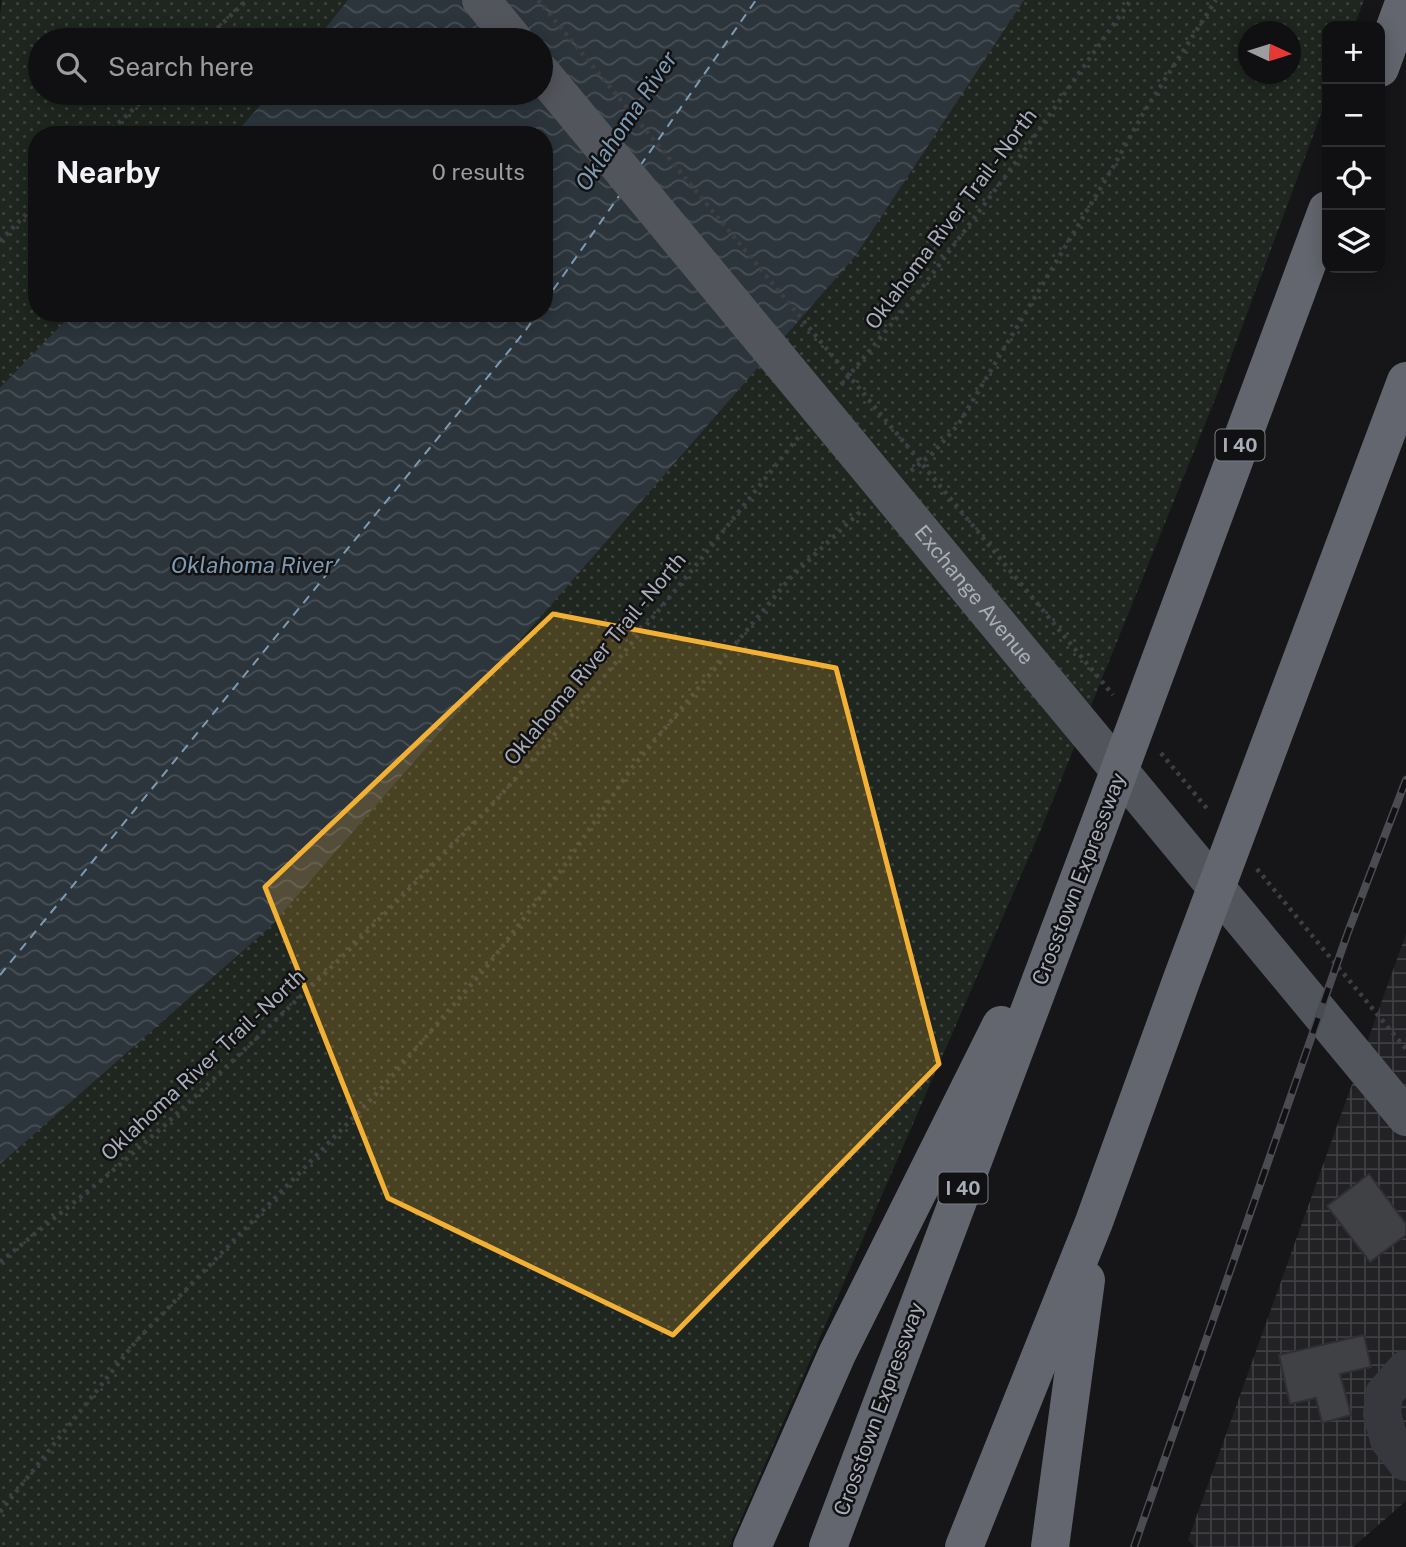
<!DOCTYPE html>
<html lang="en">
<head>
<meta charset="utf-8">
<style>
	:root { --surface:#101012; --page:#1e1e20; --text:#f1f3f6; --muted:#9c9d9f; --line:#303032 }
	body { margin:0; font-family:"Public Sans",sans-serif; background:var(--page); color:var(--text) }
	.controls { position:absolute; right:21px; top:21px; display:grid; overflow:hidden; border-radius:14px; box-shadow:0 4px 18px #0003 }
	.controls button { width:63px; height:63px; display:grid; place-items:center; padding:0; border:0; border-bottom:2px solid var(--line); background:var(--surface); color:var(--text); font:35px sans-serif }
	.compass { position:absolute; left:1238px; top:21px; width:63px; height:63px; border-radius:50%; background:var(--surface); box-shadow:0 4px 18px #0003; rotate:94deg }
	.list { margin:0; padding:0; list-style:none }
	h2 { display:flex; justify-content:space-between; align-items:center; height:91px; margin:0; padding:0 28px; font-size:30px }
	h2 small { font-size:23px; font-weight:400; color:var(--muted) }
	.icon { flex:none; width:38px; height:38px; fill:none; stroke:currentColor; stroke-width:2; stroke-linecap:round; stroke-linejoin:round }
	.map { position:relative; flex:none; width:1406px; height:1547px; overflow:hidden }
	.search { position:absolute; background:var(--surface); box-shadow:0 4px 18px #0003; left:28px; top:28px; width:525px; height:77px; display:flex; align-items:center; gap:18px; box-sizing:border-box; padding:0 24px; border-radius:38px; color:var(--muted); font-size:26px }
	.panel { position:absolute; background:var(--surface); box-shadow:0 4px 18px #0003; left:28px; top:126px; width:525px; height:196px; border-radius:28px }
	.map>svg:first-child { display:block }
	.industrial { fill:url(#industrial-grid) }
	.grass { fill:url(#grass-dots); fill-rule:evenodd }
	.water { fill:url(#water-waves) }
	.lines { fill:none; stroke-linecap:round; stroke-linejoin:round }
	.ferry { stroke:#7f9bb3; stroke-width:2; stroke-dasharray:9 7; stroke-linecap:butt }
	.building { fill:#404145; stroke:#303034; stroke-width:2 }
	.path { stroke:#3d3f44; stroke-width:4.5; stroke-dasharray:3.5 5; stroke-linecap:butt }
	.minor { stroke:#37383d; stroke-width:38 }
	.major { stroke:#53555c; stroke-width:38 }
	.highway { stroke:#63666e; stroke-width:38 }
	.rail-casing { stroke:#4a4c52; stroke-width:8 }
	.rail { stroke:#111113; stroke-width:5; stroke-dasharray:16; stroke-linecap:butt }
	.marked { fill:#f2b134; fill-opacity:0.2; stroke:#f2b134; stroke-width:5; stroke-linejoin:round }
	.labels { text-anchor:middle; stroke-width:5; stroke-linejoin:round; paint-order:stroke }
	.shield { fill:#111113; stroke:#7b7e86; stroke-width:2 }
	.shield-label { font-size:19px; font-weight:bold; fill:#a8adb8 }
	.street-label { font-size:21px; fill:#a8adb8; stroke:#111113 }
	.water-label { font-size:23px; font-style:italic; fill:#7f9bb3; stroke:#111113 }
</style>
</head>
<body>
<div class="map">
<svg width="1406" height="1547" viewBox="0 0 1406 1547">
	<defs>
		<pattern id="industrial-grid" width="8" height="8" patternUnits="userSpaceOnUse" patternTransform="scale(1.75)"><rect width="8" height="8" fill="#222225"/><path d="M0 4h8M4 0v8" fill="none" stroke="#3f3f43"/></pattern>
		<pattern id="grass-dots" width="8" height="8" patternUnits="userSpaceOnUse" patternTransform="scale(1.75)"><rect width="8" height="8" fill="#1e261f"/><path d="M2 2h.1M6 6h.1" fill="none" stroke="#3c433d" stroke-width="1.8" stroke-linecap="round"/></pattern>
		<pattern id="water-waves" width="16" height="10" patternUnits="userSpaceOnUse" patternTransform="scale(1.75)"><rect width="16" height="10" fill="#2c353c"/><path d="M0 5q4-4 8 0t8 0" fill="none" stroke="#485056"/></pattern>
	</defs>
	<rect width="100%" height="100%" fill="#161618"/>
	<!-- industrial -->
	<path class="industrial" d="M 1406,934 L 1406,1501 L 1353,1547 L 1195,1547 L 1188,1540 Z"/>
	<!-- grass -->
	<path class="grass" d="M 2,0 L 1364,0 L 1354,26 L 1327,26 L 1327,98 L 1218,392 L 1042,827 L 729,1547 L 0,1547 L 0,16 ZM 1248,32 L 1290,32 L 1290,74 L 1248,74 ZM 40,40 L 541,40 L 541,93 L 40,93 ZM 37,135 L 544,135 L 544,313 L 37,313 Z"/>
	<!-- water -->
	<path class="water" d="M 348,0 L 1024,0 L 856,255 L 270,927 L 0,1164 L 0,388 L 73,313 L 544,313 L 544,135 L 234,135 L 271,93 L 541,93 L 541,40 L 316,40 Z"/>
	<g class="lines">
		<!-- ferry -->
		<g class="ferry">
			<path d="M 640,166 L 756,0"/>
			<path d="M 544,303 L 619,196"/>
			<path d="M 0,975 L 526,330 L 537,313"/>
		</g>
	</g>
	<!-- building -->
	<g class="building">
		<path d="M 1369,1174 L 1406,1224 L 1406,1235 L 1370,1262 L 1327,1206 Z"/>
		<path d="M 1364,1335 L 1371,1367 L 1340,1374 L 1351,1415 L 1322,1423 L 1316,1398 L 1290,1404 L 1279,1355 Z"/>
	</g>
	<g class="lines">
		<!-- path -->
		<g class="path">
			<path d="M 538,0 L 1113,695"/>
			<path d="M 205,40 L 247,0"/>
			<path d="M 106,135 L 150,93"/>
			<path d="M 0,241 L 37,203"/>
			<path d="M 841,385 L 924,285 L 1019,158 L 1131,0"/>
			<path d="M 911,471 L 933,453 L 958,425 L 1112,169 L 1144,112 L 1216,0"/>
			<path d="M 1161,753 L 1209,811"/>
			<path d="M 1257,869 L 1406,1049"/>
			<path d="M 0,1262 L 109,1174 L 166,1124 L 338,961 L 492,805 L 578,708 L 701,559 L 800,435"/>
			<path d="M 0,1512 L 137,1340 L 380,1090 L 488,965 L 562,869 L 631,769 L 792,576 L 863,509"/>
		</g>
		<!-- minor -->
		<path class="minor" d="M 1406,1369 L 1384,1394 L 1382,1414 L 1389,1440 L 1406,1462"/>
		<!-- major -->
		<g class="major">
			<path d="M 481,0 L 514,40"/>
			<path id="s1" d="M 541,72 L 1406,1117"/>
		</g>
		<!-- highway -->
		<g class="highway">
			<path d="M 1380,68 L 1405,0"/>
			<path d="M 752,1547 L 837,1354 L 1001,1025"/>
			<path d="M 828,1547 L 1098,828 L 1327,210"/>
			<path d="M 964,1547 L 1094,1222 L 1183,976 L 1406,381"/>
			<path d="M 1050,1547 L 1086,1280"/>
		</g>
		<!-- rail casing -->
		<g class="rail-casing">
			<path id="rail" d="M 1134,1547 L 1348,932 L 1406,780"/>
		</g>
		<!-- rail -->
		<use href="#rail" class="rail"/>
	</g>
	<!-- marked area -->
	<path class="marked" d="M 553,614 L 836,668 L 939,1064 L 673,1335 L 388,1198 L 265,887 Z"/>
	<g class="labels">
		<!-- shield labels -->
		<g class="shield">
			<rect x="1215.5" y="429.5" width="49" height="31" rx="5"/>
			<rect x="938.5" y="1172.5" width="49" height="31" rx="5"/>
		</g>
		<g class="shield-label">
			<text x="1240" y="452">I 40</text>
			<text x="963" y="1195">I 40</text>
		</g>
		<!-- street labels -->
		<g class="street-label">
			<text transform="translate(951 219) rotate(-53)" y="7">Oklahoma River Trail - North</text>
			<text dy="7" stroke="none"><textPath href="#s1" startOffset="679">Exchange Avenue</textPath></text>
			<text transform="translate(595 659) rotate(-50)" y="7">Oklahoma River Trail - North</text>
			<text transform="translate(1079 879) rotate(-69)" y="7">Crosstown Expressway</text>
			<text transform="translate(203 1065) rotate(-43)" y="7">Oklahoma River Trail - North</text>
			<text transform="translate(879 1409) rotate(-70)" y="7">Crosstown Expressway</text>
		</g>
		<!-- water labels -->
		<g class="water-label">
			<text transform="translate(626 121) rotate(-56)" y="8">Oklahoma River</text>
			<text x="252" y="573">Oklahoma River</text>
		</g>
	</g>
</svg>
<div class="controls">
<button>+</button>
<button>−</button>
<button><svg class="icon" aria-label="locate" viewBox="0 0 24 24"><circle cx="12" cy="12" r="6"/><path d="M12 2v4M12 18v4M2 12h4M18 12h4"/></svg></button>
<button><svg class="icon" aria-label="layers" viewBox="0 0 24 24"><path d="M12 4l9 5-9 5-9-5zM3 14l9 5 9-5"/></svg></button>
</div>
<svg class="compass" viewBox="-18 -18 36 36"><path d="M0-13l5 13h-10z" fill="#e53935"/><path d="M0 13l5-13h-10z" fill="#9c9d9f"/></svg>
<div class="search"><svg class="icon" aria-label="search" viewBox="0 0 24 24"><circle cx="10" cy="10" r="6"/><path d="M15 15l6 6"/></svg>Search here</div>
<section class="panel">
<h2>Nearby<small>0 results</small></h2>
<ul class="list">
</ul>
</section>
</div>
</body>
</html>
